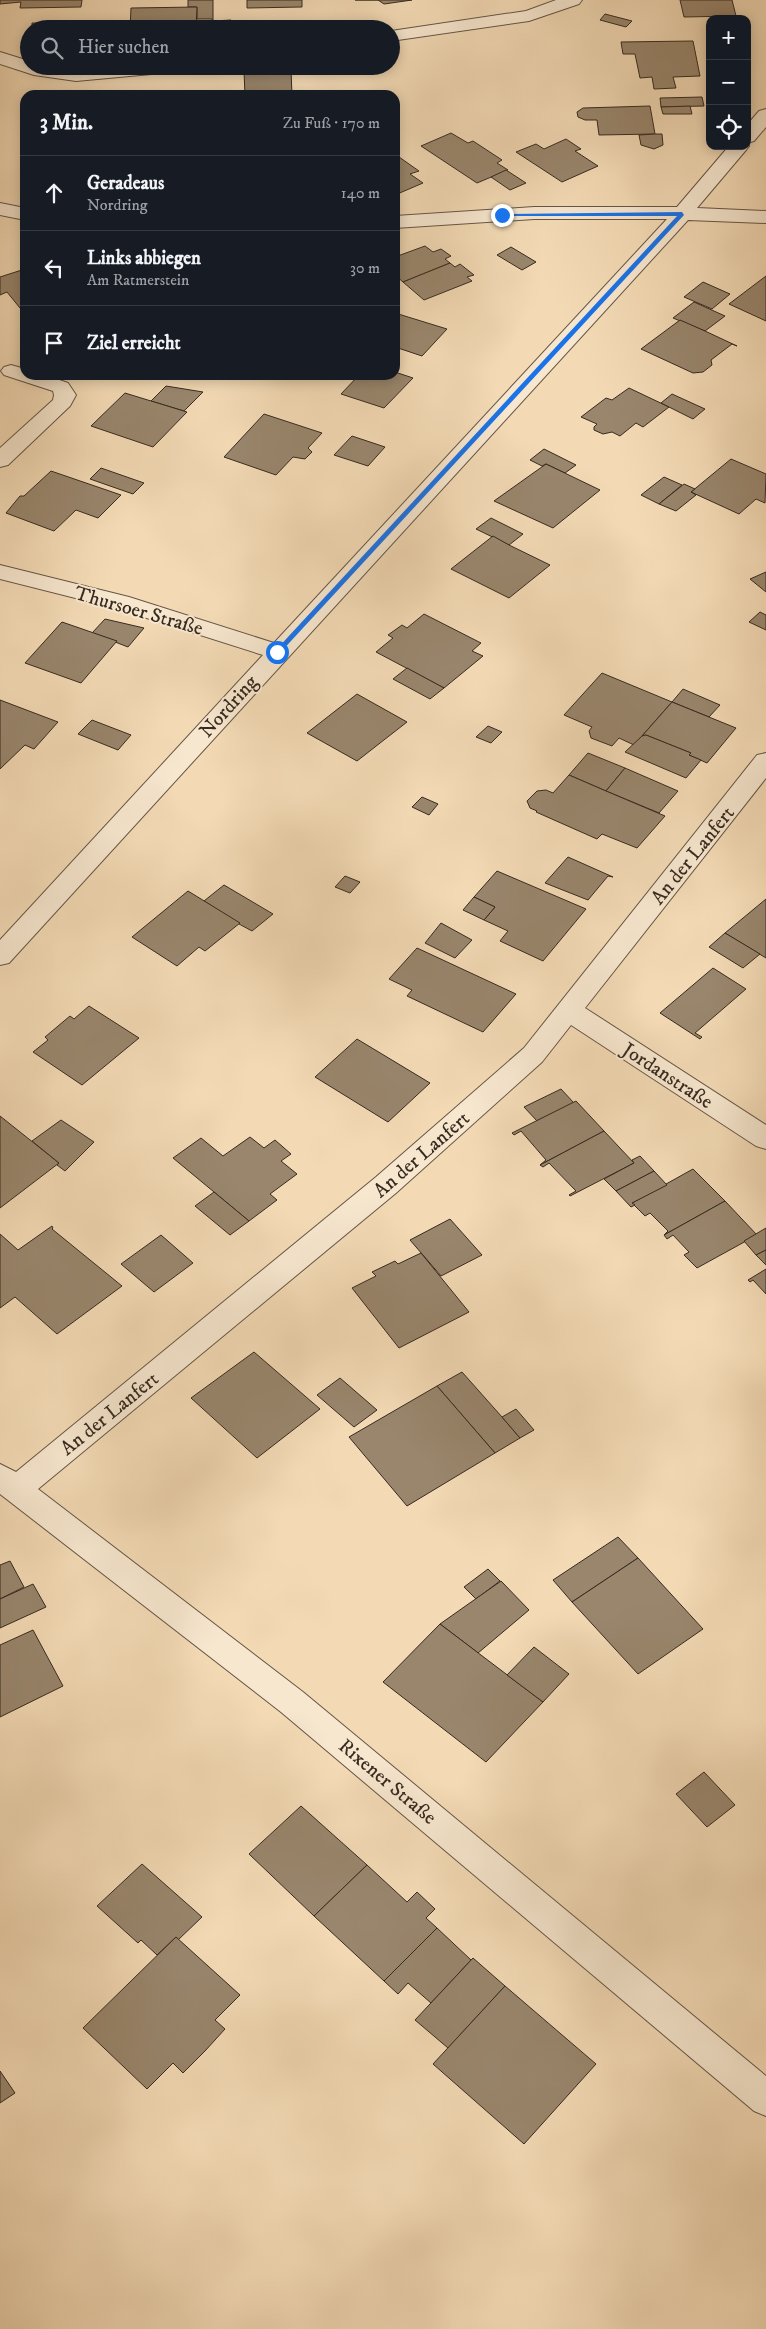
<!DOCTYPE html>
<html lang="de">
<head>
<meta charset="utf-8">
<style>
	:root { --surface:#171b24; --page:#242831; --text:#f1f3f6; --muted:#9ea1a6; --line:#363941 }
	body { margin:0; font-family:"IM FELL DW Pica",serif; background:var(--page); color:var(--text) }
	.controls { position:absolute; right:15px; top:15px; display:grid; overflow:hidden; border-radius:10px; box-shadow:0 2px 12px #0003 }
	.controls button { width:45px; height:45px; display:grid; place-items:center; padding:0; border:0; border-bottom:1px solid var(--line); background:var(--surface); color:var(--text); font:25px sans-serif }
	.stop { position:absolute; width:15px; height:15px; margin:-11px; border:4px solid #1a73e8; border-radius:50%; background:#fff }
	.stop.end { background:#1a73e8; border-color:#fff; box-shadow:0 1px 5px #0008 }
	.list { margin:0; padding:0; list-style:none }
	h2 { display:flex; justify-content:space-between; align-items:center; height:65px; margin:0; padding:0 20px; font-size:21px }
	h2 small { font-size:16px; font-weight:400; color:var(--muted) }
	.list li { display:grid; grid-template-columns:32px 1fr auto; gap:15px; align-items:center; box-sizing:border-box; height:75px; padding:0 20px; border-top:1px solid var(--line) }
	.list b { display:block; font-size:19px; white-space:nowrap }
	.list p { margin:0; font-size:16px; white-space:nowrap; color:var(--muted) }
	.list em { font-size:16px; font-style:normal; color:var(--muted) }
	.icon { flex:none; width:28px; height:28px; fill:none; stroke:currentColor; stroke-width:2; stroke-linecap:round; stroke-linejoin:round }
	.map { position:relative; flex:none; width:766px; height:2329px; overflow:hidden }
	.search { position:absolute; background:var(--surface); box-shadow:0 2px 12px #0003; left:20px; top:20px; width:380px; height:55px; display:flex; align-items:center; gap:12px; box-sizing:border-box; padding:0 18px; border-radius:28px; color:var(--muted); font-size:19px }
	.panel { position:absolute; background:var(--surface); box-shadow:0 2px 12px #0003; left:20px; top:90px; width:380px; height:290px; border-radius:15px }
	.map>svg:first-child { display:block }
	.building { fill:#99866d; stroke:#372a20 }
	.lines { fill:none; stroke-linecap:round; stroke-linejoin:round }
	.minor-casing { stroke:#665645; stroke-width:2 }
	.minor { fill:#f7e7cf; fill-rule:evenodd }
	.route { fill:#1a73e8 }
	.labels { text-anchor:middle; stroke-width:4; stroke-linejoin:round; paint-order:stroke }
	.street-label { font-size:20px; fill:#372a20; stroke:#f7e7cf }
</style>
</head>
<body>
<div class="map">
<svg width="766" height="2329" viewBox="0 0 766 2329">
	<rect width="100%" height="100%" fill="#f3dab5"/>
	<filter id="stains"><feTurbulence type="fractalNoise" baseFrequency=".004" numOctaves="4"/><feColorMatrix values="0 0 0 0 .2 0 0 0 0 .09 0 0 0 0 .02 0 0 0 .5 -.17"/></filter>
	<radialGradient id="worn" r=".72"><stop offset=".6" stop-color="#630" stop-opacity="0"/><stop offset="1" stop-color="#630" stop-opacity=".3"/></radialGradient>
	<!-- building -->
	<g class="building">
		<path d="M 0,0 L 82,0 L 81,7 L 20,8 L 21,2 L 0,4 Z"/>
		<path d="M 188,0 L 213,0 L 213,21 L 212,19 L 197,19 L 197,7 L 188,7 Z"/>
		<path d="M 247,0 L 302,0 L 302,7 L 247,8 Z"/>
		<path d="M 378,0 L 355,0 L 412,0 L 384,4 Z"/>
		<path d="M 680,0 L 732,0 L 736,16 L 684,17 Z"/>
		<path d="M 197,7 L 196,29 L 130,29 L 131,8 Z"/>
		<path d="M 605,14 L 632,21 L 626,27 L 600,20 Z"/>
		<path d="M 231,20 L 231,29 L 213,29 L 213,21 Z"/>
		<path d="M 32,23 L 89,23 L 88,29 L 32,29 Z"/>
		<path d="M 89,25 L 104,25 L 104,29 L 88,29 Z"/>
		<path d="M 693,41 L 700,76 L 673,77 L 676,88 L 654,89 L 652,77 L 640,78 L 635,54 L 623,54 L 621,42 Z"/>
		<path d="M 291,70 L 292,95 L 245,95 L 244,71 Z"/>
		<path d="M 702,97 L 704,106 L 661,107 L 660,98 Z"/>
		<path d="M 650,106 L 655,134 L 599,135 L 597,120 L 585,120 L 578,117 L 577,112 L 583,108 Z"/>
		<path d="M 690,106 L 692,114 L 663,114 L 661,107 Z"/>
		<path d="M 451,133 L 468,143 L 473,141 L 502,160 L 497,163 L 508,170 L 477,183 L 421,146 Z"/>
		<path d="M 655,134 L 662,134 L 663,145 L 654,149 L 641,145 L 639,135 Z"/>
		<path d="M 566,139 L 581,149 L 575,151 L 598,166 L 562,182 L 516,152 L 536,144 L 544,149 Z"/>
		<path d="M 399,157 L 419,171 L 410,174 L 423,183 L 395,195 L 395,159 Z"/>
		<path d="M 506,170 L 526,183 L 510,190 L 491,177 Z"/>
		<path d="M 425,246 L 433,252 L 441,249 L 451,256 L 445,259 L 450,263 L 403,282 L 395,275 L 395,257 Z"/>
		<path d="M 511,247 L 536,262 L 522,270 L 497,255 Z"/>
		<path d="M 450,263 L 455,267 L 460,264 L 474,275 L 467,277 L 472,281 L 424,300 L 403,282 Z"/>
		<path d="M 25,269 L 25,306 L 20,308 L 7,292 L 0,295 L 0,277 Z"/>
		<path d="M 766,276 L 766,321 L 729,304 Z"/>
		<path d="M 703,282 L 730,294 L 712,309 L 684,297 Z"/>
		<path d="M 694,302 L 725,316 L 705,331 L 673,318 Z"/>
		<path d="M 395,313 L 447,329 L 422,356 L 395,347 Z"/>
		<path d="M 680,320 L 705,331 L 737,346 L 732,344 L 711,360 L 712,365 L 703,372 L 693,373 L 641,349 Z"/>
		<path d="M 395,372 L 413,378 L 384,408 L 341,394 L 359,375 L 395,375 Z"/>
		<path d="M 166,386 L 203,392 L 184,411 L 151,401 Z"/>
		<path d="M 629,388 L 669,407 L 643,427 L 636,423 L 620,436 L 612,432 L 603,434 L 594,430 L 594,427 L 597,424 L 581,417 L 606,398 L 612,400 Z"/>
		<path d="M 125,393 L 151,401 L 187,412 L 153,447 L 91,426 Z"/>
		<path d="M 672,394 L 705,409 L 693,419 L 661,403 Z"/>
		<path d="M 264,414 L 322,433 L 308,448 L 312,452 L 305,459 L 293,457 L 276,475 L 224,457 Z"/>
		<path d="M 352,436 L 385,447 L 368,466 L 334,455 Z"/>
		<path d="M 544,449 L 576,465 L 565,473 L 546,464 L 542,466 L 530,460 Z"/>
		<path d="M 731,459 L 766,474 L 765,503 L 756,499 L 739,514 L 691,492 Z"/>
		<path d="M 546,464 L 600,490 L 553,528 L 494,501 Z"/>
		<path d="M 101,468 L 144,483 L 133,494 L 90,479 Z"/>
		<path d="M 51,471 L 121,495 L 98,518 L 76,510 L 54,531 L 6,513 L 20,496 L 24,496 Z"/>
		<path d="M 664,477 L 682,485 L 659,504 L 641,495 Z"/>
		<path d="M 684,484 L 695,489 L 691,492 L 696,495 L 676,511 L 659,504 Z"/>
		<path d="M 491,518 L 523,534 L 509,545 L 476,529 Z"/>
		<path d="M 493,536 L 509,545 L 550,565 L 509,598 L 451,569 Z"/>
		<path d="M 766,572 L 766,592 L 750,579 Z"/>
		<path d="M 760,612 L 766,615 L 766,630 L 749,622 Z"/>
		<path d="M 424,614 L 481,643 L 472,651 L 483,656 L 444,688 L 376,652 L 393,638 L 388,635 L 402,625 L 407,628 Z"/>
		<path d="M 105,619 L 144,628 L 128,647 L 92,633 Z"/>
		<path d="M 62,622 L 117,641 L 81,683 L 25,663 Z"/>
		<path d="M 407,668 L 444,688 L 430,699 L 393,679 Z"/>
		<path d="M 602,673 L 672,702 L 634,745 L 619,738 L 612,746 L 591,738 L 589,731 L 592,727 L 564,715 Z"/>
		<path d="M 683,689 L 720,705 L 709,717 L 672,702 Z"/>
		<path d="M 357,694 L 407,722 L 357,761 L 307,733 Z"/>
		<path d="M 0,700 L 58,722 L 34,749 L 25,745 L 0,769 Z"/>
		<path d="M 672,702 L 736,728 L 707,763 L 689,755 L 691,753 L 646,735 L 642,736 Z"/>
		<path d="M 92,720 L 131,735 L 118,750 L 78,734 Z"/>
		<path d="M 488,726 L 502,732 L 491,743 L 476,737 Z"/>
		<path d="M 646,735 L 691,753 L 689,755 L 701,760 L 686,778 L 625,752 L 642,736 Z"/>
		<path d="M 588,753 L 625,768 L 606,791 L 569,775 Z"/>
		<path d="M 625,768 L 678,791 L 659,813 L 606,791 Z"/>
		<path d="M 569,775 L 606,791 L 665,816 L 637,848 L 602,834 L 597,839 L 536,812 L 537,811 L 530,808 L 527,801 L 537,791 L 546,790 L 553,793 Z"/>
		<path d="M 422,797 L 438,804 L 429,815 L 412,807 Z"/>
		<path d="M 568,857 L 613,877 L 608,876 L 588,900 L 545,883 Z"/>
		<path d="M 497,871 L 586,909 L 543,961 L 500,941 L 508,931 L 484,920 L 495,907 L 474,897 Z"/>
		<path d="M 345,876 L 360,882 L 350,893 L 335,887 Z"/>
		<path d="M 224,885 L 273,914 L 252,931 L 239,924 L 204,901 Z"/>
		<path d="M 188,891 L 240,923 L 205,951 L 199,947 L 177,966 L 132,937 Z"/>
		<path d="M 474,897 L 495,907 L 484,920 L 463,910 Z"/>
		<path d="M 766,899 L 766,958 L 725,933 Z"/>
		<path d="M 441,923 L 472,940 L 455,958 L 425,943 Z"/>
		<path d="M 725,933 L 760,954 L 743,968 L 709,947 Z"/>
		<path d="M 417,948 L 516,994 L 483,1032 L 407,996 L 412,990 L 389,979 Z"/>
		<path d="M 713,968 L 746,989 L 695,1033 L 702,1037 L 700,1039 L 660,1013 Z"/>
		<path d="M 89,1006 L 139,1038 L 82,1085 L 33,1052 L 48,1040 L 45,1037 L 70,1016 L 74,1019 Z"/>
		<path d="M 357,1039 L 430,1083 L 388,1122 L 315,1077 Z"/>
		<path d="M 561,1089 L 574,1103 L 537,1121 L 524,1107 Z"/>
		<path d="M 576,1101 L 604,1131 L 540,1165 L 546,1160 L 521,1131 L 514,1135 L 512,1133 Z"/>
		<path d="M 0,1116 L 59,1163 L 0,1208 Z"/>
		<path d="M 61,1120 L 94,1142 L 65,1171 L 57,1165 L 59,1163 L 32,1141 Z"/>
		<path d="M 604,1131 L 634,1163 L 570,1196 L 569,1195 L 576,1191 L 549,1163 L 543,1167 L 540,1165 Z"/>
		<path d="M 250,1137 L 264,1148 L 275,1140 L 291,1154 L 281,1161 L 297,1174 L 270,1194 L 277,1200 L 249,1221 L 173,1158 L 201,1138 L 223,1156 Z"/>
		<path d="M 640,1156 L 654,1171 L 616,1191 L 604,1179 L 634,1163 L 632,1160 Z"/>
		<path d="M 693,1169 L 725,1201 L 664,1235 L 668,1231 L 650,1213 L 645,1216 L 632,1203 Z"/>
		<path d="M 654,1171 L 667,1185 L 632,1203 L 635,1205 L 631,1207 L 616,1191 Z"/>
		<path d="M 214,1192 L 249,1221 L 230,1235 L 195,1206 Z"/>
		<path d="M 725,1201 L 757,1235 L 697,1268 L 684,1255 L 689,1252 L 673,1235 L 667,1239 L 664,1235 Z"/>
		<path d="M 450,1219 L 482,1255 L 441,1276 L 410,1240 Z"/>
		<path d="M 52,1226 L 53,1228 L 52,1229 L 122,1286 L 57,1334 L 15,1297 L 0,1308 L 0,1234 L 18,1250 Z"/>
		<path d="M 766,1228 L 766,1250 L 756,1255 L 744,1241 Z"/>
		<path d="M 161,1235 L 193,1263 L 154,1292 L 121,1264 Z"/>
		<path d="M 766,1250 L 766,1265 L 756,1255 Z"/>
		<path d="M 421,1253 L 469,1312 L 399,1348 L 352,1288 L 376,1276 L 372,1272 L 395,1261 L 398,1264 Z"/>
		<path d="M 766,1269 L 766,1294 L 753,1280 L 750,1282 L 748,1280 Z"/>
		<path d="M 254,1352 L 320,1409 L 257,1458 L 191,1398 Z"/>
		<path d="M 462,1372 L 502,1417 L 520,1438 L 495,1453 L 437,1386 Z"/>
		<path d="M 340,1378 L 377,1410 L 354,1427 L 317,1395 Z"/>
		<path d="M 437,1386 L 495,1453 L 407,1506 L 349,1437 Z"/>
		<path d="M 516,1409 L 534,1430 L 520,1438 L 502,1417 Z"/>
		<path d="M 618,1537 L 638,1558 L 572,1602 L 553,1580 Z"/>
		<path d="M 638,1558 L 703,1629 L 638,1674 L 572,1602 Z"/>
		<path d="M 10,1561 L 24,1587 L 0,1599 L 0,1565 Z"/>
		<path d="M 488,1569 L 500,1581 L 476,1599 L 464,1587 Z"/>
		<path d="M 501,1581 L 529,1610 L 478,1653 L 440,1624 Z"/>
		<path d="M 33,1584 L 46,1607 L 0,1628 L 0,1599 Z"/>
		<path d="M 440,1624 L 543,1702 L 486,1762 L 383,1682 Z"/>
		<path d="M 33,1630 L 63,1686 L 0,1717 L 0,1645 Z"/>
		<path d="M 534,1647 L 569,1674 L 543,1702 L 507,1675 Z"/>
		<path d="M 704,1772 L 735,1805 L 707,1827 L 676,1794 Z"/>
		<path d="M 301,1806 L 367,1865 L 314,1916 L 249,1854 Z"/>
		<path d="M 142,1864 L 202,1917 L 178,1940 L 176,1937 L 157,1955 L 141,1940 L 138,1943 L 97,1906 Z"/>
		<path d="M 367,1865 L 407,1902 L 417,1892 L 435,1909 L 426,1918 L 437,1928 L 384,1981 L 314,1916 Z"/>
		<path d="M 437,1928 L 471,1960 L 431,2003 L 408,1983 L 398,1994 L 384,1981 Z"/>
		<path d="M 176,1937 L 240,1995 L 215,2020 L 225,2029 L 205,2051 L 183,2073 L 173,2063 L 147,2089 L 83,2028 Z"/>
		<path d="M 473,1958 L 505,1986 L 448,2048 L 415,2020 Z"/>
		<path d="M 505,1986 L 596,2064 L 524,2144 L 433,2064 Z"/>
		<path d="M 0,2071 L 15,2093 L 0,2103 Z"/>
	</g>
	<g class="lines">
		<!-- minor casing -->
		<g class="minor-casing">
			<g id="minor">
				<path d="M 556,0 L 582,0 L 579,4 L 529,21 L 391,41 L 391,31 L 526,11 Z"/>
				<path d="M 0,52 L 29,61 L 29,66 L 54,66 L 76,69 L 111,66 L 182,66 L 180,70 L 173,72 L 76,81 L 34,75 L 0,64 Z"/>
				<path d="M 766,109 L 766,127 L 754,141 L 747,143 L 747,125 L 759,111 Z"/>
				<path d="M 747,144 L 749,146 L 746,150 L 697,208 L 766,211 L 766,223 L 688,220 L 9,963 L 0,965 L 0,940 L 263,655 L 115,608 L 0,579 L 0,565 L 129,597 L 274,643 L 667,219 L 534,219 L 395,228 L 395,216 L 534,207 L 677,207 L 729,146 L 747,146 Z"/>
				<path d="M 0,203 L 25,208 L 25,220 L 0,215 Z"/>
				<path d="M 11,365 L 25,369 L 25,375 L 45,375 L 68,383 L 76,395 L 70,406 L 8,465 L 0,467 L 0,448 L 53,400 L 54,395 L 53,391 L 4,375 L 1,371 L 4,367 Z"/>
				<path d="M 766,753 L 766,778 L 585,1008 L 766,1125 L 766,1149 L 756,1146 L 571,1025 L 542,1062 L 396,1193 L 38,1489 L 303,1692 L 766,2076 L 766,2116 L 754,2111 L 281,1712 L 0,1494 L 0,1464 L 16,1472 L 376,1177 L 524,1048 L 757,755 Z"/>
			</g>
		</g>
		<!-- minor -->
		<use href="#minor" class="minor"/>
	</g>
	<!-- route -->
	<path class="route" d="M 682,212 L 684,215 L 279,654 L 275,654 L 275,651 L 677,216 L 502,216 L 500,214 Z"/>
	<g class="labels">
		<!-- street labels -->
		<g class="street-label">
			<text transform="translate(139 610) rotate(16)" y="7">Thursoer Straße</text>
			<text transform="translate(228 706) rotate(-48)" y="7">Nordring</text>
			<text transform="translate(692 855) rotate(-51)" y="7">An der Lanfert</text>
			<text transform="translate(668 1075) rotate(33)" y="7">Jordanstraße</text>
			<text transform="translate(421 1154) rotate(-41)" y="7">An der Lanfert</text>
			<text transform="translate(109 1413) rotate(-39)" y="7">An der Lanfert</text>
			<text transform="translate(388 1781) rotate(40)" y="7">Rixener Straße</text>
		</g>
	</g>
	<rect width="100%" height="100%" filter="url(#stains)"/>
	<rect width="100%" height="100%" fill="url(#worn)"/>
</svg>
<div class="controls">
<button>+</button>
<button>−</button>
<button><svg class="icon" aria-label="locate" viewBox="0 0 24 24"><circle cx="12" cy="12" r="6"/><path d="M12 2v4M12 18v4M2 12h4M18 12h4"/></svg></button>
</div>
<div class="stop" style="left:277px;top:652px"></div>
<div class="stop end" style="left:502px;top:215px"></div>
<div class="search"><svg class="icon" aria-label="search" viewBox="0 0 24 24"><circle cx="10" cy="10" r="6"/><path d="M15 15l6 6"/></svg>Hier suchen</div>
<section class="panel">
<h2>3 Min.<small>Zu Fuß · 170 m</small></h2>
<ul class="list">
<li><svg class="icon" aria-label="ahead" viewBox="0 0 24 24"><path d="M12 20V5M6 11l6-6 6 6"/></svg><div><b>Geradeaus</b><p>Nordring</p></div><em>140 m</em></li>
<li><svg class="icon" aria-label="left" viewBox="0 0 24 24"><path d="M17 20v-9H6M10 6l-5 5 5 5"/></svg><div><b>Links abbiegen</b><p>Am Ratmerstein</p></div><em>30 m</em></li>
<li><svg class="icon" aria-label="arrive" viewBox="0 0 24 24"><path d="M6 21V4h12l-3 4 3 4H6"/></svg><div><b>Ziel erreicht</b></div></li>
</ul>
</section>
</div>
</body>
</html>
